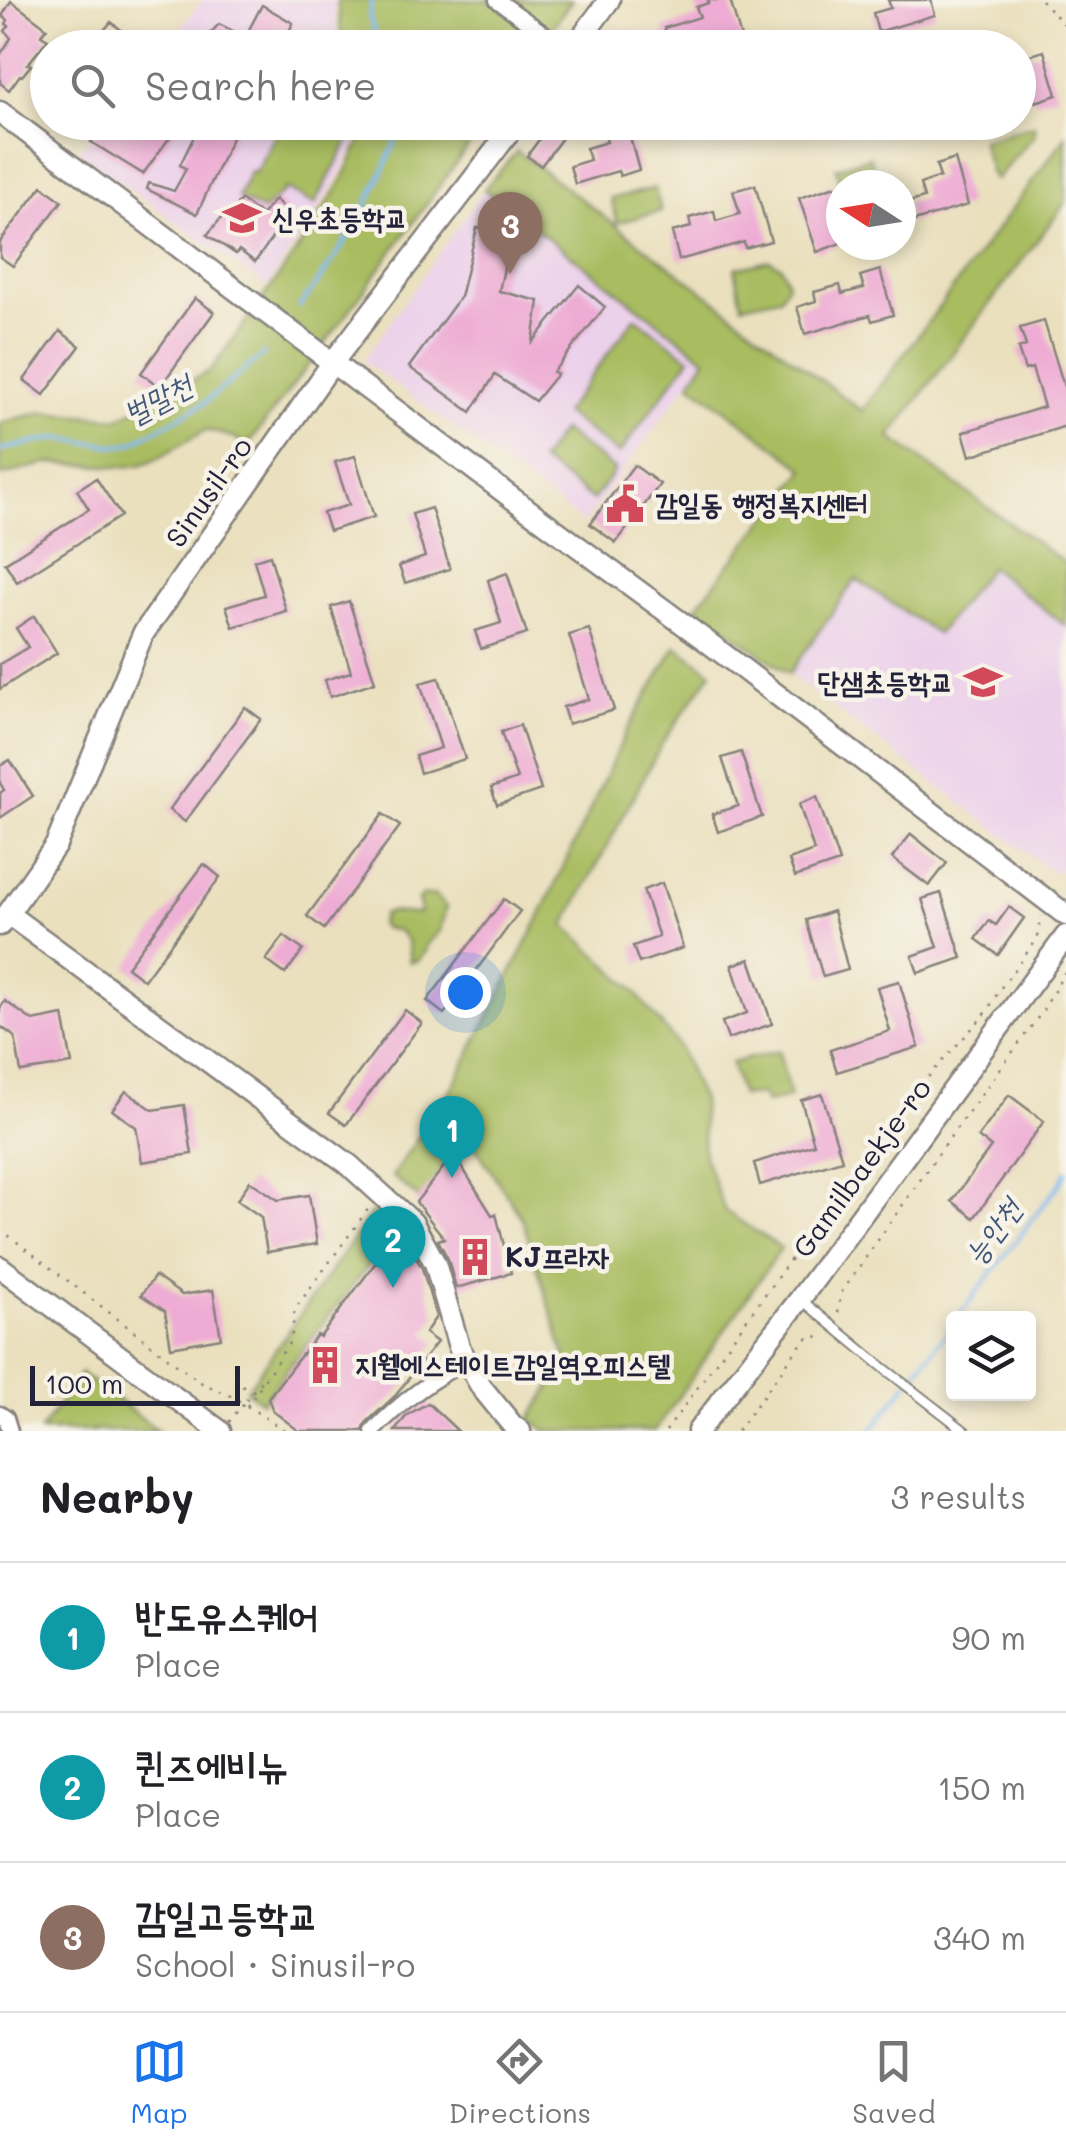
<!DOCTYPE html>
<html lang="en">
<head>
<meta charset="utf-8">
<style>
	:root { --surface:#fff; --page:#f2f2f2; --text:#202124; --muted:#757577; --line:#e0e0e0; --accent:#1a73e8 }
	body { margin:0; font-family:Mali,"Poor Story",sans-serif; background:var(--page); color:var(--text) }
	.controls { position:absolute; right:30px; bottom:30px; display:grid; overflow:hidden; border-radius:10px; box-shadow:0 5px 15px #0003 }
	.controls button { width:90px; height:90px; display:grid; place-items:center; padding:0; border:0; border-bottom:2px solid var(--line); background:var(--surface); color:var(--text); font:50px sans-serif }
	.compass { position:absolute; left:826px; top:170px; width:90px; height:90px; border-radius:50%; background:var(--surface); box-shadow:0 5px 15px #0003; rotate:282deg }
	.scale { position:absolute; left:30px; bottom:25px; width:210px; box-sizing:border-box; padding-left:10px; border:5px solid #22223b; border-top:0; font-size:28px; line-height:35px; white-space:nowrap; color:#22223b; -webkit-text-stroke:8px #f7f3e8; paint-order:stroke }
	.you { position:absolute; left:465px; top:992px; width:35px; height:35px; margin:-25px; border:8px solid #fff; border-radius:50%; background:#1a73e8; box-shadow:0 0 0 15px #1a73e833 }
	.badge { display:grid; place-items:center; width:65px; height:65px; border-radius:50%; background:var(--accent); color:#fff; font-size:32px; font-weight:700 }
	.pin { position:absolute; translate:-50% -82px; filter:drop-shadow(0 2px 5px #0008) }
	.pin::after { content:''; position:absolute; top:52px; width:35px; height:30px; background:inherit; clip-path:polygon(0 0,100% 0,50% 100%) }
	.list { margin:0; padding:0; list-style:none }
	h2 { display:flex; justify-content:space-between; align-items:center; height:130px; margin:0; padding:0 40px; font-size:42px }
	h2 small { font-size:32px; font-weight:400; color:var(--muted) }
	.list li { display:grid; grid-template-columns:65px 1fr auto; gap:30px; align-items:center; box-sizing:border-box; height:150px; padding:0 40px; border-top:2px solid var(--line) }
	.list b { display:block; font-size:38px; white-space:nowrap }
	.list p { margin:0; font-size:32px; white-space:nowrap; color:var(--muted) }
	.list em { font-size:32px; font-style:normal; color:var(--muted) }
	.icon { flex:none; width:55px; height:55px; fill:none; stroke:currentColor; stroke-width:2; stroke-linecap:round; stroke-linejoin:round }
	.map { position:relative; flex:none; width:1066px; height:1431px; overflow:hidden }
	.search { position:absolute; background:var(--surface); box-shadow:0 5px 15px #0003; left:30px; right:30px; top:30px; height:110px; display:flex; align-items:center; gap:25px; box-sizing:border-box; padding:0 35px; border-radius:55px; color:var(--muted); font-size:38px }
	.sheet { height:580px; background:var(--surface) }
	nav { display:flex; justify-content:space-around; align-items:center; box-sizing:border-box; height:140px; border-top:2px solid var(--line); background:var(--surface); font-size:28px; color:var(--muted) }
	nav a { display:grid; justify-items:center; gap:5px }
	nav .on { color:var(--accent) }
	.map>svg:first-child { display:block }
	.built { fill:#ecd1ea }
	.green { fill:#a9bc60; stroke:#666f4e; stroke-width:2.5 }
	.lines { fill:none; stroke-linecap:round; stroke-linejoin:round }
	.stream { stroke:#7fb9f0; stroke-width:4 }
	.building { fill:#eeacd4 }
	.lane-casing { stroke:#86817c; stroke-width:12 }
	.street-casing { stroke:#86817c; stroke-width:19 }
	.secondary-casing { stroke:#86817c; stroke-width:25 }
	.path { stroke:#86817c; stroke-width:2.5; stroke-dasharray:2.5 8; stroke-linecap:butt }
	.lane { stroke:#fff; stroke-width:8 }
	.street { stroke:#fff; stroke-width:14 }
	.secondary { stroke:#fff; stroke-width:20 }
	.path-bridge { stroke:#86817c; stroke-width:2.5; stroke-dasharray:2.5 8; stroke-linecap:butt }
	.labels { text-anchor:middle; stroke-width:9; stroke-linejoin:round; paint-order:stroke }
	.poi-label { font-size:28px; font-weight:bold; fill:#22223b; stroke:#f7f3e8; text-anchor:start }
	.street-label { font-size:28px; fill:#22223b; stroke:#f7f3e8 }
	.water-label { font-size:30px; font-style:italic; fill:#43577a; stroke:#f7f3e8 }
</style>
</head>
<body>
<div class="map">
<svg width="1066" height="1431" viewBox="0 0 1066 1431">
	<rect width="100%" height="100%" fill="#f7f3e8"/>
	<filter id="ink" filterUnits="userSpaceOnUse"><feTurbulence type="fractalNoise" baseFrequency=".01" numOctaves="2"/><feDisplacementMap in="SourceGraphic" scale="20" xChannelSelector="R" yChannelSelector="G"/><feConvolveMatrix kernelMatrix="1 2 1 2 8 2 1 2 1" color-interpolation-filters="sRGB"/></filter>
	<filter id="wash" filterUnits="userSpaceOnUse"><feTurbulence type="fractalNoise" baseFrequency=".0048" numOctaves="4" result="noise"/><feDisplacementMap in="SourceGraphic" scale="40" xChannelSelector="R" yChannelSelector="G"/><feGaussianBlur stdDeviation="2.25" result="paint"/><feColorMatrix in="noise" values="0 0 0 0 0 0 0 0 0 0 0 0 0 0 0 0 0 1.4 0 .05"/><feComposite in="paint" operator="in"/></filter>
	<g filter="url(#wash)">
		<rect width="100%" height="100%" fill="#eae0be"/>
		<!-- built -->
		<g class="built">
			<path d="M 203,0 L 333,0 L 337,35 L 343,47 L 164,48 Z"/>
			<path d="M 102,123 L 366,123 L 337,181 L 267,287 L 77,152 Z"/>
			<path d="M 484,189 L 706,359 L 584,523 L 363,361 Z"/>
			<path d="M 990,567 L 1066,626 L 1066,871 L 1051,871 L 789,674 L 855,579 L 937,634 Z"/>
		</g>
		<!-- green -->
		<g class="green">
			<path d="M 337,0 L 572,0 L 538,48 L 347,47 L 341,33 Z"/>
			<path d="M 282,123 L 358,123 L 315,204 L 286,189 L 263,211 L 238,198 L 250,171 L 255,173 Z"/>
			<path d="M 369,123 L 485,123 L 344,318 L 250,442 L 243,443 L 233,437 L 206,430 L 154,460 L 140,465 L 125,467 L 48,463 L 0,476 L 0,423 L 43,412 L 118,418 L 210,371 L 292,258 L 341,183 Z"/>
			<path d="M 1034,125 L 1035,134 L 995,180 L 991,175 L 981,140 Z"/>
			<path d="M 1066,136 L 1066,202 L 890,437 L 1066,564 L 1066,626 L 990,567 L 937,634 L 856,579 L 789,674 L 696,607 L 805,469 L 690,383 L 706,359 L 484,189 L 517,151 L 862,411 Z"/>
			<path d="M 870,157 L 879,185 L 841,185 L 836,168 Z"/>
			<path d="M 655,188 L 661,211 L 617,223 L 611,199 Z"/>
			<path d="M 770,260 L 781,266 L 788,283 L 780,297 L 742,305 L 735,268 Z"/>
			<path d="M 635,317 L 690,358 L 619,454 L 564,413 Z"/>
			<path d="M 562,430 L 615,470 L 593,500 L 540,461 Z"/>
			<path d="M 676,646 L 712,672 L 663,742 L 565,925 L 631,987 L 678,1045 L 702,1101 L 704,1156 L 725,1211 L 781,1248 L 655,1431 L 547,1431 L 530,1419 L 567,1362 L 522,1218 L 472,1142 L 421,1200 L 392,1176 L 454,1084 L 539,919 L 627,730 Z"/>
			<path d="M 435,895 L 446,907 L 440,931 L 427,944 L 425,952 L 419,960 L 410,962 L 407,941 L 399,931 L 383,928 L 380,924 L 383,914 L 390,912 L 417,914 L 421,911 L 418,900 L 422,896 Z"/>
			<path d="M 779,1051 L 790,1097 L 766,1103 L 762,1094 L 741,1096 L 731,1063 Z"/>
			<path d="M 376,1207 L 398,1228 L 262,1402 L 246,1391 Z"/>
			<path d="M 81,1373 L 159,1431 L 40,1431 Z"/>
		</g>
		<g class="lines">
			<!-- stream -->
			<g class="stream">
				<path d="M 372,0 L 369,16 L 380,48"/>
				<path d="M 300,306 C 345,248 378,192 403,122"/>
				<path d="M 0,450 L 56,438 L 117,446 L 130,444 L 203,404 L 264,354"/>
				<path d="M 957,1318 L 1061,1182 L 1066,1172"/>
				<path d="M 871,1431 L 954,1323"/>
			</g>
		</g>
		<g id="blocks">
			<!-- building -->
			<g class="building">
				<path d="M 708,0 L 730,0 L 744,48 L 639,48 L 638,44 L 666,36 L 664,28 L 700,17 L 696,7 L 709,3 Z"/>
				<path d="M 888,0 L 931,0 L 935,15 L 878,32 L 873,13 L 891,8 Z"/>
				<path d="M 11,1 L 47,28 L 41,35 L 48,39 L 28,64 L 31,65 L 22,76 L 20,75 L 9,90 L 0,83 L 0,55 L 11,38 L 5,31 L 9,26 L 6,24 L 8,20 L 2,16 Z"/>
				<path d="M 262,5 L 293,23 L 281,48 L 197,48 L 219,24 L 245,37 Z"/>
				<path d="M 111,22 L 129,36 L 120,48 L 101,48 L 94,42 Z"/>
				<path d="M 1044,51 L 1057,95 L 1036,102 L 1034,95 L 1018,100 L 1018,71 L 1027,68 L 1024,57 Z"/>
				<path d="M 106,122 L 181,122 L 143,174 L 91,142 Z"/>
				<path d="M 201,122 L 239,122 L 197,214 L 147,189 L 149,183 L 174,191 L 186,169 L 180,165 Z"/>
				<path d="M 552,122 L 574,122 L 541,166 L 527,156 Z"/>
				<path d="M 601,122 L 626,122 L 639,170 L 620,176 L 618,171 L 575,184 L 570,166 L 590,160 L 586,148 L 607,142 Z"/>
				<path d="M 955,159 L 968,205 L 911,222 L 906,203 L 924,198 L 920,184 L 940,177 L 936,165 Z"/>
				<path d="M 755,185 L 771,241 L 745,248 L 744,242 L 679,260 L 672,232 L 691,227 L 689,218 L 714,211 L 716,221 L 740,214 L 733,191 Z"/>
				<path d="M 42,186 L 62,201 L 13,266 L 0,257 L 0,242 Z"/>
				<path d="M 835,186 L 841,202 L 841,243 L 817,252 L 799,198 Z"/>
				<path d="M 275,199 L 286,210 L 283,218 L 285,220 L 255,262 L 239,250 L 236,254 L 207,235 L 223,216 L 227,218 L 241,200 L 262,215 Z"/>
				<path d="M 477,228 L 511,236 L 499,291 L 539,301 L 533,342 L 579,285 L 605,307 L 553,372 L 557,374 L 535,401 L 495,375 L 471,412 L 409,367 L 460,297 Z"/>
				<path d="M 880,270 L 893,315 L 872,321 L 870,315 L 805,334 L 797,307 L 816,301 L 814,292 L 840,285 L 842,294 L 864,288 L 860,276 Z"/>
				<path d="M 195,298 L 214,312 L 160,387 L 141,373 Z"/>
				<path d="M 1044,321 L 1066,393 L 1066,426 L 970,456 L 963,432 L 1044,407 L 1032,368 L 1025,370 L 1018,349 L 1026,346 L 1020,328 Z"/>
				<path d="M 60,331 L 80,346 L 44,395 L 24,380 Z"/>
				<path d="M 355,456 L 374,517 L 329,531 L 323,513 L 349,505 L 335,462 Z"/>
				<path d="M 634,465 L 660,484 L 616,543 L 590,524 Z"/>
				<path d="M 96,478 L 121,516 L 17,582 L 5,563 L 89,509 L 77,490 Z"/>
				<path d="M 431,508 L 450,569 L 405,583 L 399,566 L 425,557 L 412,514 Z"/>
				<path d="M 270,555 L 286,611 L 233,627 L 226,606 L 264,595 L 254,560 Z"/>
				<path d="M 507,573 L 527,634 L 481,649 L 475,631 L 501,623 L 488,580 Z"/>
				<path d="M 349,601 L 375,682 L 330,697 L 325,680 L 351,672 L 331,607 Z"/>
				<path d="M 34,616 L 57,653 L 0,689 L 0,664 L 28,647 L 16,628 Z"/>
				<path d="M 589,629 L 614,710 L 568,724 L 563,707 L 589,699 L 569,635 Z"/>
				<path d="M 439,678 L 465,759 L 420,773 L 415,756 L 441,748 L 420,683 Z"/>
				<path d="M 245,707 L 261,719 L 185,822 L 169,810 Z"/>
				<path d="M 520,725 L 541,790 L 497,805 L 491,788 L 517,779 L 501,732 Z"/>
				<path d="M 741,752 L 762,817 L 718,832 L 712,814 L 738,806 L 722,758 Z"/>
				<path d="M 10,760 L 33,796 L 0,818 L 0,793 L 4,790 L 0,783 L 0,766 Z"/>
				<path d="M 817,797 L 839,862 L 795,877 L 789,860 L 814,851 L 799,804 Z"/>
				<path d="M 383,814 L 400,826 L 324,929 L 307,916 Z"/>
				<path d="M 911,834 L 947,863 L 929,886 L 892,858 Z"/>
				<path d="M 204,864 L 220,877 L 144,980 L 127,967 Z"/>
				<path d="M 662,883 L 683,948 L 639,963 L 633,946 L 659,937 L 643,890 Z"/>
				<path d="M 941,893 L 962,958 L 918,973 L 912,956 L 938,947 L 922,899 Z"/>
				<path d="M 504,899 L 520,911 L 444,1014 L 427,1001 Z"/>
				<path d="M 1009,907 L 1024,918 L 998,955 L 976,939 L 989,921 L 996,925 Z"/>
				<path d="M 833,911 L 848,970 L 823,977 L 806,920 Z"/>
				<path d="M 284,936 L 303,950 L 285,974 L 266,960 Z"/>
				<path d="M 750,959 L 772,1024 L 728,1039 L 722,1022 L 747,1013 L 732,965 Z"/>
				<path d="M 899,981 L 919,1047 L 837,1072 L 830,1050 L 890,1031 L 877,987 Z"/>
				<path d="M 5,1001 L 33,1021 L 63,1015 L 72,1064 L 21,1072 L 15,1037 L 0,1026 L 0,1008 Z"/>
				<path d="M 405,1010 L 422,1023 L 346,1125 L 329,1113 Z"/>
				<path d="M 126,1091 L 153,1110 L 184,1105 L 192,1154 L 142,1162 L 136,1127 L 112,1110 Z"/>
				<path d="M 822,1094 L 842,1160 L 760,1185 L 754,1163 L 814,1144 L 801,1100 Z"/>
				<path d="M 1009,1095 L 1044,1121 L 974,1218 L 952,1201 L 991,1147 L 978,1137 Z"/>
				<path d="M 454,1154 L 492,1215 L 496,1214 L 511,1273 L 456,1288 L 448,1259 L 438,1240 L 444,1238 L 416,1202 Z"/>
				<path d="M 250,1181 L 278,1200 L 309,1195 L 317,1244 L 267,1252 L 261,1217 L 237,1200 Z"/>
				<path d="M 400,1230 L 422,1268 L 436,1317 L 425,1333 L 437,1342 L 396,1395 L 366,1423 L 363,1431 L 299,1431 L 273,1411 L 268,1398 L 317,1335 L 320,1337 Z"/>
				<path d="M 155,1276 L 182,1295 L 213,1290 L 221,1338 L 171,1347 L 165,1311 L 141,1295 Z"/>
				<path d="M 428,1403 L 458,1431 L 395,1431 L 407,1415 Z"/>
			</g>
		</g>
	</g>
	<g filter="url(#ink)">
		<use href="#blocks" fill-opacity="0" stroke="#86817c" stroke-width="2.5"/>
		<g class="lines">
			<!-- lane casing -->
			<g class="lane-casing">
				<path id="lane" d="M 804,1302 L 885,1369 L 965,1431"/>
			</g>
			<!-- street casing -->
			<g class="street-casing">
				<g id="street">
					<path d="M 497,0 L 564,48"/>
					<path d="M 0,1414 L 6,1418 L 10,1431"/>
					<path d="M 373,1431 C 401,1402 431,1379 467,1361"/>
				</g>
			</g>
			<!-- secondary casing -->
			<g class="secondary-casing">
				<g id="secondary">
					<path d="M 574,48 L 609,0"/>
					<path d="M 0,112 L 512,498 L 709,643 L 1066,915"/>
					<path d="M 8,914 L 348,1164 L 413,1223 L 435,1263 L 459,1347 L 482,1388 L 513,1426 L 520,1431"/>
					<path d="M 0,925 L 56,845 L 143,634 L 333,362 L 517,122"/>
					<path d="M 0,1267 L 220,1431"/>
					<path d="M 698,1431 L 800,1299 L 1066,936"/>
				</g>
			</g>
			<!-- path -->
			<g class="path">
				<path d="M 1041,0 L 1066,26"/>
				<path d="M 0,1229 L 200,1382 L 233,1397 L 286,1431"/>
				<path d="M 838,1313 L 841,1293 L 951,1136 L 1042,1012 L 1066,970"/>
				<path d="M 242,1385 L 251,1392"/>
				<path d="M 246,1400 L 266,1375"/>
				<path d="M 247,1406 L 291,1340 L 295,1309 L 369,1208"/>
				<path d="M 666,1431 L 816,1224 L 837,1202 L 911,1096 L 986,1013 L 1000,989 L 1038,938 L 1041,916"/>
				<path d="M 737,1431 L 805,1339 L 817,1337 L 823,1330"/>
			</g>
			<!-- lane -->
			<use href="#lane" class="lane"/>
			<!-- street -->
			<use href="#street" class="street"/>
			<!-- secondary -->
			<use href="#secondary" class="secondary"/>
			<!-- path-bridge -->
			<path class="path-bridge" d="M 229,1422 L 246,1400"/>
		</g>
	</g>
	<!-- icons -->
	<defs>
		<g id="school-bare" transform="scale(3)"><path d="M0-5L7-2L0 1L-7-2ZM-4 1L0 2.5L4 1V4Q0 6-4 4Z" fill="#d1495b" stroke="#f7f3e8" stroke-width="2.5" paint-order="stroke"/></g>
		<g id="civic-bare" transform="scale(3)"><path d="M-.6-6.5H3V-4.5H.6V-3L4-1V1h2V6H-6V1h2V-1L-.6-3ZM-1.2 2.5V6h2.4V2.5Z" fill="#d1495b" stroke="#f7f3e8" stroke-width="2.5" paint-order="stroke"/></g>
		<g id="building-bare" transform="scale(3)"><path d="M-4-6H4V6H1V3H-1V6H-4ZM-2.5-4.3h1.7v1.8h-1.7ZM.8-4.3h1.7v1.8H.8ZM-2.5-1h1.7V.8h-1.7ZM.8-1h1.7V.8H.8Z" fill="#d1495b" stroke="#f7f3e8" stroke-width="2.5" paint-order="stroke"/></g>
	</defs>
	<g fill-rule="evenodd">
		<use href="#school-bare" x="242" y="218"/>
		<use href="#civic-bare" x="625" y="504"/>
		<use href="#school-bare" x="983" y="682"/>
		<use href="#building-bare" x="475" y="1257"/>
		<use href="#building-bare" x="325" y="1365"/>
	</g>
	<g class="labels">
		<!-- poi labels -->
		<g class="poi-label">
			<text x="272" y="228">신우초등학교</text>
			<text x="655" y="514">감일동 행정복지센터</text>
			<text x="953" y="692" text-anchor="end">단샘초등학교</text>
			<text x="505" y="1267">KJ프라자</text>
			<text x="355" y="1375">지웰에스테이트감일역오피스텔</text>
		</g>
		<!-- street labels -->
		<g class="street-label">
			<text transform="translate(209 492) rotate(-55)" y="10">Sinusil-ro</text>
			<text transform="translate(862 1168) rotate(-54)" y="10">Gamilbaekje-ro</text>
		</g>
		<!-- water labels -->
		<g class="water-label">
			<text transform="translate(158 400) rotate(-28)" y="10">벌말천</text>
			<text transform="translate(993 1232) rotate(-53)" y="10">능안천</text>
		</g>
	</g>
</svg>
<div class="controls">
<button><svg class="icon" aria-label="layers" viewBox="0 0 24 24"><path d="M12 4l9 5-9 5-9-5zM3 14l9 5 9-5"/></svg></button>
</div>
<svg class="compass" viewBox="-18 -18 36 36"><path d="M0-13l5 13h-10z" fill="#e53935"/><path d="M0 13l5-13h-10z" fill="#757577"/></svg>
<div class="scale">100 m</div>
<div class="you"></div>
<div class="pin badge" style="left:452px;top:1178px;background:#0f9aa8">1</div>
<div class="pin badge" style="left:393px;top:1288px;background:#0f9aa8">2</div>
<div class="pin badge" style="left:510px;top:274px;background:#8d6e63">3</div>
<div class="search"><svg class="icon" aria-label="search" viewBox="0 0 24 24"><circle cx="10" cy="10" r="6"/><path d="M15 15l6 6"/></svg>Search here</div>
</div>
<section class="sheet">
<h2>Nearby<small>3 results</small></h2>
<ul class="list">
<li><span class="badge" style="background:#0f9aa8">1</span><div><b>반도유스퀘어</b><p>Place</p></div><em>90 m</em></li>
<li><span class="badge" style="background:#0f9aa8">2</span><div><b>퀸즈에비뉴</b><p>Place</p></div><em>150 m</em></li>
<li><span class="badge" style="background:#8d6e63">3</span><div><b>감일고등학교</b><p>School · Sinusil-ro</p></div><em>340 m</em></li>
</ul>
</section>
<nav>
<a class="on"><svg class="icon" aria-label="map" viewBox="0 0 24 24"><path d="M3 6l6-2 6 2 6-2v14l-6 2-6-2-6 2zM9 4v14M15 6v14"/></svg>Map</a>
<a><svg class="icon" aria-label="directions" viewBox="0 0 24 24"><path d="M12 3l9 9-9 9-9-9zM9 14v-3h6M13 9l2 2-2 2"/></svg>Directions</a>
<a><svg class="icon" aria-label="saved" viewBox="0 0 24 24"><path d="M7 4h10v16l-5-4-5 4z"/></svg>Saved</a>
</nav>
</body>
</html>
